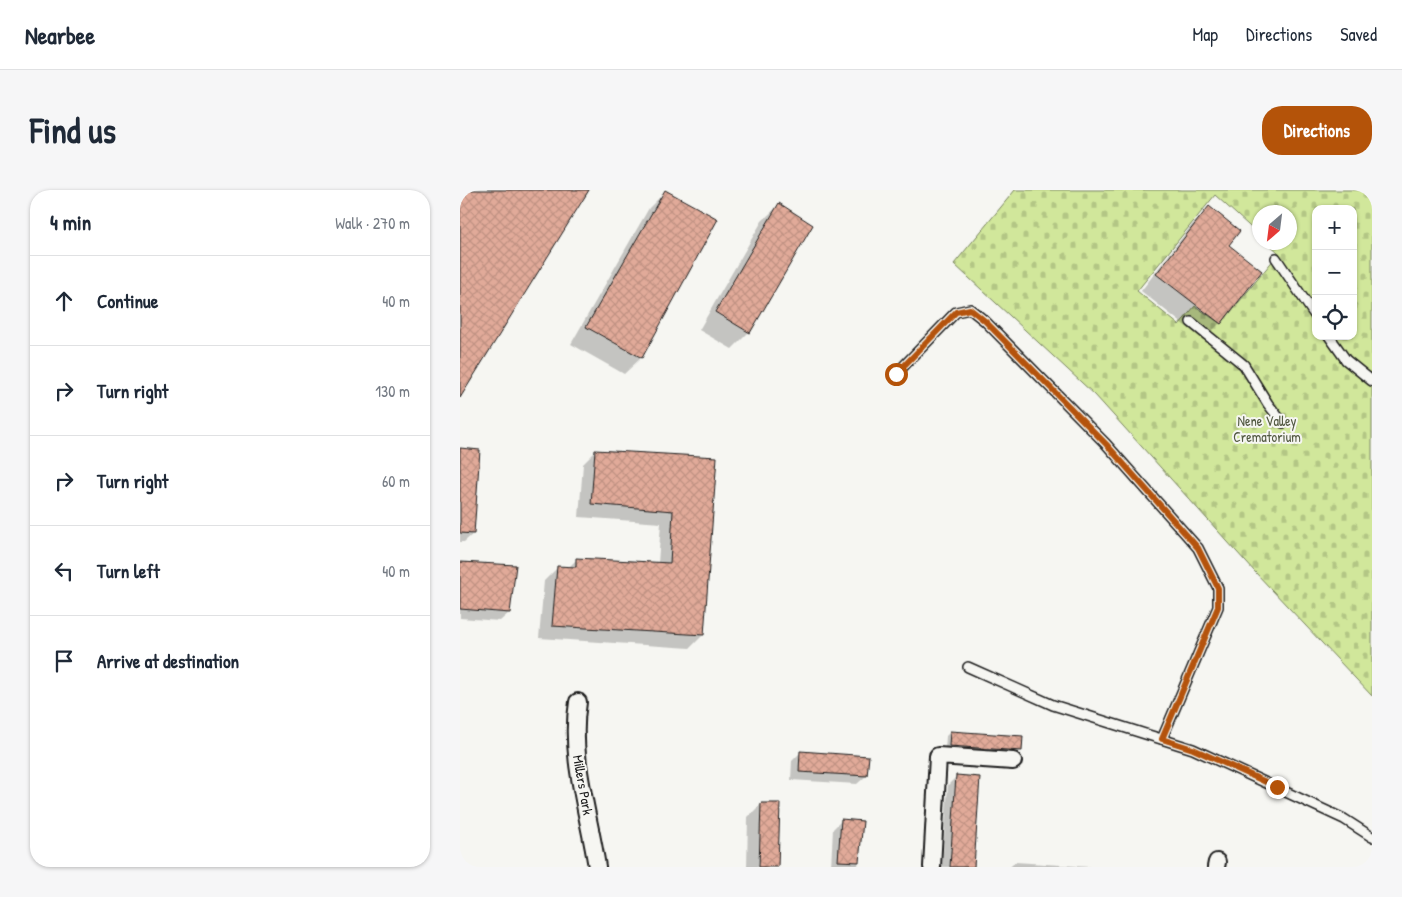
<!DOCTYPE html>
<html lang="en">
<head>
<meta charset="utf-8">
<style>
	:root { --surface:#fff; --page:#f6f6f7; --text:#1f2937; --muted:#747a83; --line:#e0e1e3; --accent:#b45309 }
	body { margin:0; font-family:"Patrick Hand",sans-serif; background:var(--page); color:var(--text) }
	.controls { position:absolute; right:15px; top:15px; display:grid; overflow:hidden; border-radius:10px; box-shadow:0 1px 4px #0004 }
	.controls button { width:45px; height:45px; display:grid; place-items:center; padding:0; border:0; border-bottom:1px solid var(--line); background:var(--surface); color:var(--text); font:25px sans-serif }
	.compass { position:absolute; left:792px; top:15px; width:45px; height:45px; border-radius:50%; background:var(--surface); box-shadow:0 1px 4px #0004; rotate:208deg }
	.stop { position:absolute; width:15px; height:15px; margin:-11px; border:4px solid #b45309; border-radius:50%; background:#fff }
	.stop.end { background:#b45309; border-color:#fff; box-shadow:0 1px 5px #0008 }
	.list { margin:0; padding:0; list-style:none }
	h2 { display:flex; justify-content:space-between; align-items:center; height:65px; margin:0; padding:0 20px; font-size:21px }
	h2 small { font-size:16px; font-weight:400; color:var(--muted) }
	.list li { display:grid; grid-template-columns:32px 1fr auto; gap:15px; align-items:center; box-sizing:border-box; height:90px; padding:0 20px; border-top:1px solid var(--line) }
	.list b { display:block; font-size:19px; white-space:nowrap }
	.list em { font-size:16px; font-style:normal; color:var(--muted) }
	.icon { flex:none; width:28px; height:28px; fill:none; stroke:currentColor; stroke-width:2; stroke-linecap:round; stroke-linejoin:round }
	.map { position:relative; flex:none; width:912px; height:677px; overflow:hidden; border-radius:20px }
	header { display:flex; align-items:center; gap:30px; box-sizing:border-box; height:70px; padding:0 25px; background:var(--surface); border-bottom:1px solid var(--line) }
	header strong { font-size:24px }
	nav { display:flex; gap:28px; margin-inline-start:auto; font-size:18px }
	.intro { display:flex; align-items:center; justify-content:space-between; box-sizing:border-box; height:120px; padding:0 30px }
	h1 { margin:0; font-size:35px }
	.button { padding:12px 22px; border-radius:20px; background:var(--accent); color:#fff; font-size:18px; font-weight:700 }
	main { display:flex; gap:30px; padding:0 30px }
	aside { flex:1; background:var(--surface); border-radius:20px; box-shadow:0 1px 4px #0004 }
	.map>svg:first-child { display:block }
	.cemetery { fill:url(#cemetery-stones); stroke:#76825c; fill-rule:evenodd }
	.shadow { fill:#0003 }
	.building { fill:url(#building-cross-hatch); stroke:#1c1c1c }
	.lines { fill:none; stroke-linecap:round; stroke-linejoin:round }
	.service-casing { stroke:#1c1c1c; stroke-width:12 }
	.minor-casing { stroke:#1c1c1c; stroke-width:20 }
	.service { stroke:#f6f6f2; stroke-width:9 }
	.minor { stroke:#f6f6f2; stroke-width:16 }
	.route { stroke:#b45309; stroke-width:6 }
	.labels { text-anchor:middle; stroke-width:4; stroke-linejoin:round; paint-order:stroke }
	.park-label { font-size:14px; fill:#525942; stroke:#f6f6f2 }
	.street-label { font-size:14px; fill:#1c1c1c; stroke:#f6f6f2 }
</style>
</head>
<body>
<header>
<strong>Nearbee</strong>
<nav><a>Map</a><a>Directions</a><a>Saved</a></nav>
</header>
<div class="intro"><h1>Find us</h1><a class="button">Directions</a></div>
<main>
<aside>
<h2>4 min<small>Walk · 270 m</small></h2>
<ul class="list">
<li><svg class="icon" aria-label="ahead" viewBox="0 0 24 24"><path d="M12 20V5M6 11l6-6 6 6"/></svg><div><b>Continue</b></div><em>40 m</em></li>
<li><svg class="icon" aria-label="right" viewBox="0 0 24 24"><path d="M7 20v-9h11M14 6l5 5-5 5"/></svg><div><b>Turn right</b></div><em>130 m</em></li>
<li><svg class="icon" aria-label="right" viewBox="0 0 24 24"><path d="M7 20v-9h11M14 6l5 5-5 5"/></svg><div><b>Turn right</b></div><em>60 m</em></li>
<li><svg class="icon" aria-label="left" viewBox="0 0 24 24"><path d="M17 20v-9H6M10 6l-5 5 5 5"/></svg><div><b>Turn left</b></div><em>40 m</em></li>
<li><svg class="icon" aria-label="arrive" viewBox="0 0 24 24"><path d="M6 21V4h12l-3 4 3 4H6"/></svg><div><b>Arrive at destination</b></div></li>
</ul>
</aside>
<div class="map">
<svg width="912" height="677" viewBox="0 0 912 677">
	<defs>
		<pattern id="cemetery-stones" width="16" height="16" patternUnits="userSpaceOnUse" patternTransform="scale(1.25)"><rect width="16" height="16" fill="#d1e79b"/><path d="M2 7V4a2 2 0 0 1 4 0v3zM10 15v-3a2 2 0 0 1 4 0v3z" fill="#b3c685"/></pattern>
		<pattern id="building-cross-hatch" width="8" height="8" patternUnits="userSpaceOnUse" patternTransform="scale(1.25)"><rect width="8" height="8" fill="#e1aa99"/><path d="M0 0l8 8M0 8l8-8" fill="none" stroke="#c09283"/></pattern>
	</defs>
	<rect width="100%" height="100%" fill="#f6f6f2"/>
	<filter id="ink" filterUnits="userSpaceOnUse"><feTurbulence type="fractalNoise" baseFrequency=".02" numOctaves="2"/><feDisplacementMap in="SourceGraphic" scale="10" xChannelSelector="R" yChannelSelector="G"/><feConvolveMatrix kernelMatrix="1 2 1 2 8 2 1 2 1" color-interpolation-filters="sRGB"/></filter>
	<g filter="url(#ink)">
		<!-- cemetery -->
		<path class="cemetery" d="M 555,0 L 912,0 L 912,506 L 795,382 L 635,205 L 494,74 ZM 755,5 L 799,45 L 799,22 L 829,22 L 829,52 L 808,53 L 819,63 L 761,134 L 735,116 L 719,135 L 677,101 ZM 856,19 L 893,19 L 893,146 L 856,146 Z"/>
		<!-- shadow -->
		<g class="shadow">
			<path d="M 206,1 L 257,29 L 181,168 L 164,184 L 111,154 L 189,18 Z"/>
			<path d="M 319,15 L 289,142 L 272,159 L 239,140 L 302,31 Z"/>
			<path d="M 749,18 L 768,55 L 801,81 L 760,133 L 743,150 L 681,101 L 732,35 Z"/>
			<path d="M 0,260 L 13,344 L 4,352 L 0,352 Z"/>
			<path d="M 136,261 L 256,268 L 243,445 L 230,458 L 79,448 L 84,391 L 97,378 L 108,378 L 117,369 L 198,373 L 201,333 L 119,327 L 123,274 Z"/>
			<path d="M 0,373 L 49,423 L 40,431 L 0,428 Z"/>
			<path d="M 490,542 L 561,560 L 557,564 L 485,559 L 486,546 Z"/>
			<path d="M 341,562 L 406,586 L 397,594 L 331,590 L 332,571 Z"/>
			<path d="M 497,586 L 513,677 L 482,677 L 488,595 Z"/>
			<path d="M 301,614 L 316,677 L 287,677 L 288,627 Z"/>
			<path d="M 382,630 L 401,632 L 398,677 L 371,677 L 373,639 Z"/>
			<path d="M 555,672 L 632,677 L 550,677 Z"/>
		</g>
		<!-- building -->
		<g class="building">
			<path d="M 0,0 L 129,0 L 0,208 Z"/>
			<path d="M 205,0 L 258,29 L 182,168 L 126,137 Z"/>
			<path d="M 319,13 L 353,35 L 290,143 L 255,122 Z"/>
			<path d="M 749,16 L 780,41 L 769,55 L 802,81 L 761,134 L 696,84 Z"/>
			<path d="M 0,258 L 20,260 L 14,344 L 0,343 Z"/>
			<path d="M 135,260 L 257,267 L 244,445 L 92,436 L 97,376 L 116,377 L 116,368 L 210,373 L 213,321 L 131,314 Z"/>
			<path d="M 0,372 L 56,375 L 50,423 L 0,419 Z"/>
			<path d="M 490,541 L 563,546 L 562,561 L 489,556 Z"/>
			<path d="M 340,561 L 409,566 L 407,586 L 339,582 Z"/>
			<path d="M 496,585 L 520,587 L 514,677 L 490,677 Z"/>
			<path d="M 301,613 L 320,613 L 318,677 L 299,677 Z"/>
			<path d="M 381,629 L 403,631 L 399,672 L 378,671 Z"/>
		</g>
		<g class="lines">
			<!-- service casing -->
			<g class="service-casing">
				<g id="service">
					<path d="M 816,68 L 856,127"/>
					<path d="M 731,132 L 784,175 L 808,214 L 823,233"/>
					<path d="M 869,146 L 886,170 L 912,191"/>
					<path d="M 436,184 L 496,122 L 510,119 L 525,131 L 646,254 L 738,358 L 758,398 L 758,417 L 702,549"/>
					<path d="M 508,477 L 593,515 L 733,559 L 884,629 L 912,647"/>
				</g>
			</g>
			<!-- minor casing -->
			<g class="minor-casing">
				<g id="minor">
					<path d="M 118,512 C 109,566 129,624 137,677"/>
					<path d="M 472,677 L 478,566 L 553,571"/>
					<path d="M 756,677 L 757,672"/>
				</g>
			</g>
			<!-- service -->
			<use href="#service" class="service"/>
			<!-- minor -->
			<use href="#minor" class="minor"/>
		</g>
	</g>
	<g class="lines" filter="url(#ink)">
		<!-- route -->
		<path class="route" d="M 436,184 L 496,122 L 510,119 L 525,131 L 646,254 L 738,358 L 758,398 L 758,417 L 702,549 L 733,559 L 817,597"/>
	</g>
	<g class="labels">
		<!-- park labels -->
		<g class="park-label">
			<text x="807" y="236">Nene Valley<tspan x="807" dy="16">Crematorium</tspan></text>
		</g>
		<!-- street labels -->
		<g class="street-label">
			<text transform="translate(123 595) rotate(80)" y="5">Millers Park</text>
		</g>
	</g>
</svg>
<div class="controls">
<button>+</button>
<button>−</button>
<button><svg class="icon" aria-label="locate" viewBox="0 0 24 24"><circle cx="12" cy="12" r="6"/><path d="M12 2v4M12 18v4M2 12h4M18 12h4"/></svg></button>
</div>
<svg class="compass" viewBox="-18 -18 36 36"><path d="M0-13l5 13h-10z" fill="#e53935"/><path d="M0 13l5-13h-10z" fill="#747a83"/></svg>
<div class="stop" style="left:436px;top:184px"></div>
<div class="stop end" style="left:817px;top:597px"></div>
</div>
</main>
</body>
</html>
